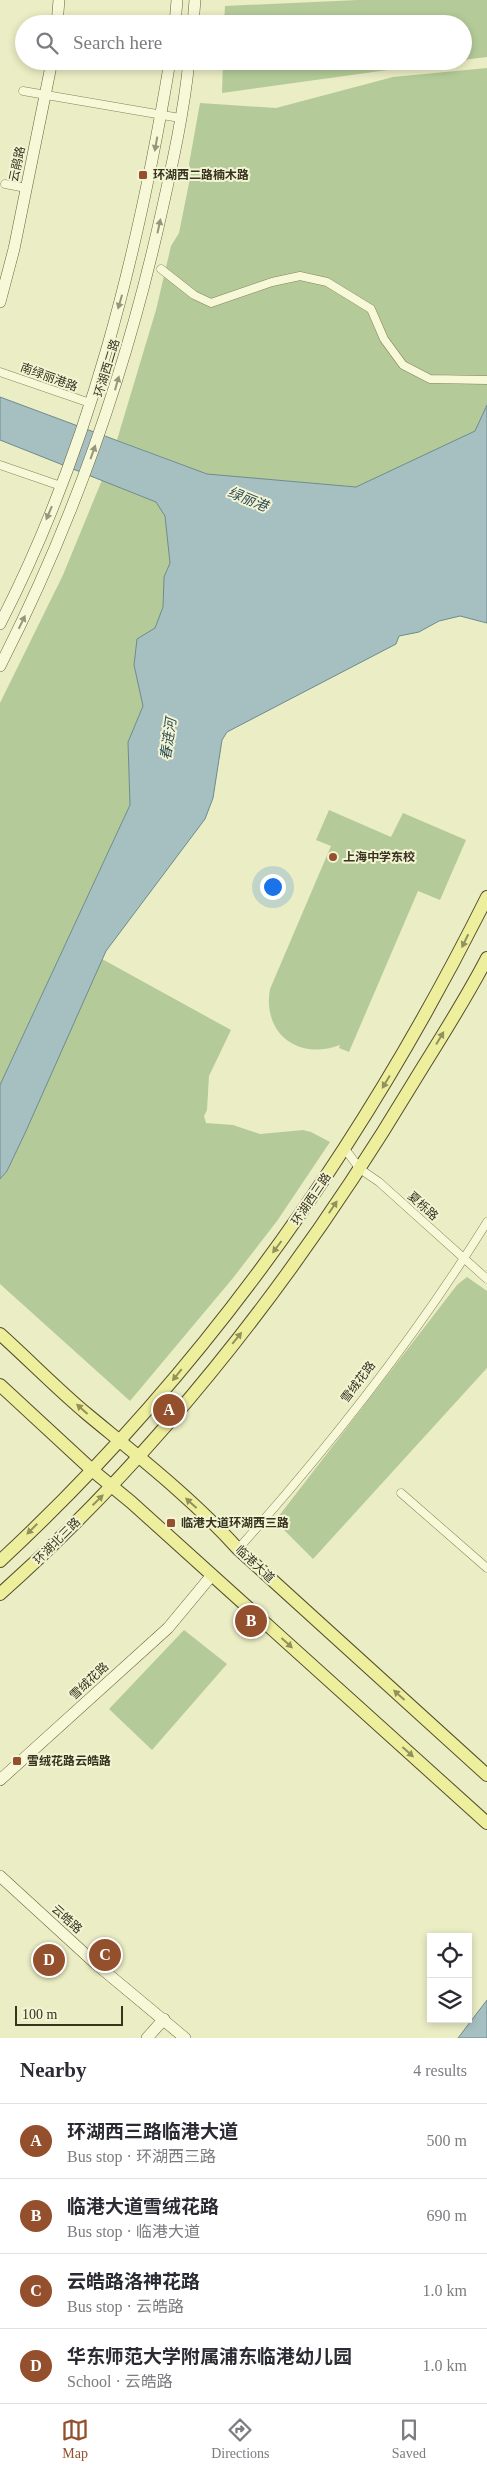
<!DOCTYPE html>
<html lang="en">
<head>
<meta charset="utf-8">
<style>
	:root { --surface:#fff; --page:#f7f7f7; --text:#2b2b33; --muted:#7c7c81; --line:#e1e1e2; --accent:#944f2d }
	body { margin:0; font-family:"Times New Roman","Noto Sans SC",serif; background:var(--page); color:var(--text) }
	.controls { position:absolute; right:15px; bottom:15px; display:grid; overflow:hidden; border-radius:0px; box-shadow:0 2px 8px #0003 }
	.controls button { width:45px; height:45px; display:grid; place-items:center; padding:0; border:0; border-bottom:1px solid var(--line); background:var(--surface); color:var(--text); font:25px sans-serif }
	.scale { position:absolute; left:15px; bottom:12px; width:108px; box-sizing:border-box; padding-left:5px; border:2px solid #37331f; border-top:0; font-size:14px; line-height:18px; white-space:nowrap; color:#37331f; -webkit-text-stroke:4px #f3f4d4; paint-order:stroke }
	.you { position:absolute; left:272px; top:886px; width:18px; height:18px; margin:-12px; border:4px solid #fff; border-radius:50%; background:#1a73e8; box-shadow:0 0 0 8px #1a73e833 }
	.badge { display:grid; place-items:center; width:32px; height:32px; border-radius:50%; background:var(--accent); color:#fff; font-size:16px; font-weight:700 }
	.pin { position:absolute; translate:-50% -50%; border:2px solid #fff; box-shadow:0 1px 5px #0006 }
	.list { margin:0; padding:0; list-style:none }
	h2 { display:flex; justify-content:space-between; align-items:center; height:65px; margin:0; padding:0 20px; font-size:21px }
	h2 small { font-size:16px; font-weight:400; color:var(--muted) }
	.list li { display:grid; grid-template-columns:32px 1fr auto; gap:15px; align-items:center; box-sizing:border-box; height:75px; padding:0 20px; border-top:1px solid var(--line) }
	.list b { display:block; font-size:19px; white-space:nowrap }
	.list p { margin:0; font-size:16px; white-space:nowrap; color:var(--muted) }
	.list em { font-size:16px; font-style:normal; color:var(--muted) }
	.icon { flex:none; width:28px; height:28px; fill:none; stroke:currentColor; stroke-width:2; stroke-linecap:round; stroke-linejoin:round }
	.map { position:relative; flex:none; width:487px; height:2038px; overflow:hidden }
	.search { position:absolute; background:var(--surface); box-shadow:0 2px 8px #0003; left:15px; right:15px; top:15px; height:55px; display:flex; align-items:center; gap:12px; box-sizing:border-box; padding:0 18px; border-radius:28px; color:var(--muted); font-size:19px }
	.sheet { height:365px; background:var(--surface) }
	nav { display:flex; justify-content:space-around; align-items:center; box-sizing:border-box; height:70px; border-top:1px solid var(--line); background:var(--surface); font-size:14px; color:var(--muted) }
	nav a { display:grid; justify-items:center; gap:2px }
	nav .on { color:var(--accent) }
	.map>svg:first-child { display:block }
	.green { fill:#b4cb99 }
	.water { fill:#a6bfc0; stroke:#6d8b8e }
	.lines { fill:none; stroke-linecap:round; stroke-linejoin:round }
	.street-casing { stroke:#87815b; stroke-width:9 }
	.secondary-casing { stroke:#69623e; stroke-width:12 }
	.primary-casing { stroke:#554d2f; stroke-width:14 }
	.street { stroke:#f7f8d7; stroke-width:8 }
	.secondary { stroke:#f7f8d7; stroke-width:11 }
	.primary { stroke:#edef9d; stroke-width:12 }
	.oneway { fill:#97967b }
	.oneway2 { fill:#92915e }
	.poi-dot { fill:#944f2d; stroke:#f3f4d4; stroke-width:2 }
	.labels { text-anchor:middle; stroke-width:4; stroke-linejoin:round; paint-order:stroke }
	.street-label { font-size:12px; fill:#37331f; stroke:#f3f4d4 }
	.poi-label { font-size:12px; font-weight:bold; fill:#37331f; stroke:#f3f4d4; text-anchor:start }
	.water-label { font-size:14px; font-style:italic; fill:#2e4c57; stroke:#f3f4d4 }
</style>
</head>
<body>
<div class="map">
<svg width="487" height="2038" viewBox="0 0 487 2038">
	<rect width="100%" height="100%" fill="#ebedc4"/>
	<!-- green -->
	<g class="green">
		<path d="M 358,0 L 487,0 L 487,57 L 463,60 L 463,24 L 224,24 L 225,6 Z"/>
		<path d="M 223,61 L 453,61 L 222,93 Z"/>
		<path d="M 487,68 L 487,405 L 475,431 L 356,487 L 207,474 L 117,440 L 156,310 L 171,246 L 179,233 L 191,173 L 189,164 L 200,103 L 276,108 L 393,77 Z"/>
		<path d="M 102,480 L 156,502 L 165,516 L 170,563 L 164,577 L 163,607 L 155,628 L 134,665 L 143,706 L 128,742 L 130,805 L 0,1085 L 0,703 L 63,575 Z"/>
		<path d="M 329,810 L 391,837 L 403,813 L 466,840 L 440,900 L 418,891 L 349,1052 L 339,1048 L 340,1045 C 298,1061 262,1033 270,989 L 331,846 L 316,840 Z"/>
		<path d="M 102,959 L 231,1030 L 209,1076 L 207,1110 L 204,1116 L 206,1123 L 233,1125 L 260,1134 L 303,1130 L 311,1132 L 330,1142 L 277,1221 L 233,1278 L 130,1401 L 0,1284 L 0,1179 L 7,1171 L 26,1131 Z"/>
		<path d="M 467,1277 L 487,1291 L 487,1368 L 313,1559 L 275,1521 L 457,1285 Z"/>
		<path d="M 184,1630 L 227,1664 L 152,1750 L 109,1709 Z"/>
	</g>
	<!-- water -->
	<g class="water">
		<path d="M 0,397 L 207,474 L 356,487 L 475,431 L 487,405 L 487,623 L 460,616 L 439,621 L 419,632 L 399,636 L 396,644 L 227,732 L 222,740 L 213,798 L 205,819 L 106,951 L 26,1131 L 7,1171 L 0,1179 L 0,1085 L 130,805 L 128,742 L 143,706 L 134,665 L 137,639 L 155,628 L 163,607 L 164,577 L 170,563 L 165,516 L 156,502 L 0,440 Z"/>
		<path d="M 487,2000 L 487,2038 L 458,2038 Z"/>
	</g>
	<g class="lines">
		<!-- street casing -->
		<g class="street-casing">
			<g id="street">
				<path d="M 23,91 L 180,118"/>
				<path d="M 5,184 L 26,188"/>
				<path d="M 161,269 L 194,295 L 211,303 L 272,282 L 300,276 L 327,282 L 371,309 L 384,339 L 403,365 L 430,379 L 487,380"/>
				<path d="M 0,372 L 90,403"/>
				<path d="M 0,465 L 61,486"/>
				<path d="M 345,1149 L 360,1169 L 379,1182 L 487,1279"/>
				<path d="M 401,1493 L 487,1568"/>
				<path d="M 238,1549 C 329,1447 415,1338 487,1222"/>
			</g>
		</g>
		<!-- secondary casing -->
		<g class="secondary-casing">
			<g id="secondary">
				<path d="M 57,24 L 59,0"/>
				<path d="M 175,24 L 177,0"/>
				<path d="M 193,24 L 195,0"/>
				<path d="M 0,302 L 14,249 L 52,61"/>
				<path d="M 0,624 C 90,449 138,254 170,61"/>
				<path d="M 0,666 C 74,521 127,369 162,210 C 173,161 184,111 189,61"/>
				<path d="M 0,1780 L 168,1628 L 212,1575"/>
				<path d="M 0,1876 L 96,1964 L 185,2038"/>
				<path d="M 147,2038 L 164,2019"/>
			</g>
		</g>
		<!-- primary casing -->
		<g class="primary-casing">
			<g id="primary">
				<path d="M 0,1334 C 29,1360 57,1389 87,1414 C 139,1457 193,1499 238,1549 L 487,1775"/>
				<path d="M 0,1385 L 92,1470 L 131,1502 L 487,1823"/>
				<path d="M 0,1561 C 203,1373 364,1144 487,897"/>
				<path d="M 0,1594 C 164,1448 300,1271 413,1083 C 438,1042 465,1001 487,958"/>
			</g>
		</g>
		<!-- street -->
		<use href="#street" class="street"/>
		<!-- secondary -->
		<use href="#secondary" class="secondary"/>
		<!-- primary -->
		<use href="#primary" class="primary"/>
	</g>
	<!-- one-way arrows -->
	<defs><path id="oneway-solid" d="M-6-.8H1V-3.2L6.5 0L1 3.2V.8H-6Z" transform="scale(1.25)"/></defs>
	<g class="oneway">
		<use href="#oneway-solid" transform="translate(156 144) rotate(100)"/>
		<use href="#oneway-solid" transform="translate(159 226) rotate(-78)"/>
		<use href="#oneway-solid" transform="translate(120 302) rotate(106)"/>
		<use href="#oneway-solid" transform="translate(117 383) rotate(-74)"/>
		<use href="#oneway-solid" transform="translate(93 452) rotate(-70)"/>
		<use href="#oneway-solid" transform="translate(49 513) rotate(113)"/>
		<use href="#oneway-solid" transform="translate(22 622) rotate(-64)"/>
	</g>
	<g class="oneway2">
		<use href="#oneway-solid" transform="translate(465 941) rotate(116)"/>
		<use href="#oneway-solid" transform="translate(440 1038) rotate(-59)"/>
		<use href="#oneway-solid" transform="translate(386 1082) rotate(121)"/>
		<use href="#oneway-solid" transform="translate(333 1207) rotate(-56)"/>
		<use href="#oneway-solid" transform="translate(277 1247) rotate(127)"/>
		<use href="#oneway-solid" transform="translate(237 1338) rotate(-51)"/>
		<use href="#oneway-solid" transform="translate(177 1375) rotate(129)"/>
		<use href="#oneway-solid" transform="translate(82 1409) rotate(-138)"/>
		<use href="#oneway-solid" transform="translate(98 1500) rotate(-44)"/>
		<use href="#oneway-solid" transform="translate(191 1503) rotate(-138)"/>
		<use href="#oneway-solid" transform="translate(32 1529) rotate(135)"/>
		<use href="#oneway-solid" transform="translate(287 1643) rotate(42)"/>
		<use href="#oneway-solid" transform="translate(399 1695) rotate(-138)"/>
		<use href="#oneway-solid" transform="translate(408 1752) rotate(42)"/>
	</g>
	<!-- markers -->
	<g class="poi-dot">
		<rect x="138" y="170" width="10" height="10" rx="2.5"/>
		<circle cx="333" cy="857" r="5"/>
		<rect x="166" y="1518" width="10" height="10" rx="2.5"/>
		<rect x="12" y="1756" width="10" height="10" rx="2.5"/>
	</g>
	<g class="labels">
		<!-- street labels -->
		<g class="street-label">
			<text transform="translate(17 164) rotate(-78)" y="4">云鹃路</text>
			<text transform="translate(107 368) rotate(-73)" y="4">环湖西二路</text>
			<text transform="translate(49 377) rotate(20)" y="4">南绿丽港路</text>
			<text transform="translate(311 1199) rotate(-56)" y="4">环湖西三路</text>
			<text transform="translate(423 1206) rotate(42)" y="4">夏栎路</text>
			<text transform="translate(358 1382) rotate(-53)" y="4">雪绒花路</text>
			<text transform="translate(57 1541) rotate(-45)" y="4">环湖北三路</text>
			<text transform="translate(255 1564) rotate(43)" y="4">临港大道</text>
			<text transform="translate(89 1681) rotate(-43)" y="4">雪绒花路</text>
			<text transform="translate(67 1919) rotate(42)" y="4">云皓路</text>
		</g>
		<!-- poi labels -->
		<g class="poi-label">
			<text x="153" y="179">环湖西二路楠木路</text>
			<text x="343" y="861">上海中学东校</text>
			<text x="181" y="1527">临港大道环湖西三路</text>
			<text x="27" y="1765">雪绒花路云皓路</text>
		</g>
		<!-- water labels -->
		<g class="water-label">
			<text transform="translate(248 499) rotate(22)" y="5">绿丽港</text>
			<text transform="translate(168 739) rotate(-82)" y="5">春涟河</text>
		</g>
	</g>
</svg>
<div class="controls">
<button><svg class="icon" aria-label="locate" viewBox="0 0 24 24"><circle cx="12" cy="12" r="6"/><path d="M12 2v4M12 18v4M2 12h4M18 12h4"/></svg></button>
<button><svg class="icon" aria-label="layers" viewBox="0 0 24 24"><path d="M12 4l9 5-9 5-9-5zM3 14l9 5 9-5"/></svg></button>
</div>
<div class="scale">100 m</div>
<div class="you"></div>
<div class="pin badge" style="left:169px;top:1410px">A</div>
<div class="pin badge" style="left:251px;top:1621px">B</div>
<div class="pin badge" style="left:105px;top:1955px">C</div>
<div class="pin badge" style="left:49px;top:1960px">D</div>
<div class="search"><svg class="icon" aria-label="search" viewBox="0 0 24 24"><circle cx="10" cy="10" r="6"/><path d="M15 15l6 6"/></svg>Search here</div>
</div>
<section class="sheet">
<h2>Nearby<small>4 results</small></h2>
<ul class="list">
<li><span class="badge">A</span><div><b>环湖西三路临港大道</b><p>Bus stop · 环湖西三路</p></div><em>500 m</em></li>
<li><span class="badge">B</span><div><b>临港大道雪绒花路</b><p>Bus stop · 临港大道</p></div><em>690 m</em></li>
<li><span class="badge">C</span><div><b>云皓路洛神花路</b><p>Bus stop · 云皓路</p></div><em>1.0 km</em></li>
<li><span class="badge">D</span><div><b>华东师范大学附属浦东临港幼儿园</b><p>School · 云皓路</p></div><em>1.0 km</em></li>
</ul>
</section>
<nav>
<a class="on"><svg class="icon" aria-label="map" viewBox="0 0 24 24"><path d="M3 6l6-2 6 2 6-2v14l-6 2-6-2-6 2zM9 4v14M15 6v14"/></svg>Map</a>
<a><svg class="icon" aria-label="directions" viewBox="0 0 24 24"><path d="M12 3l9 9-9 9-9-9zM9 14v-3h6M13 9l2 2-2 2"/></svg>Directions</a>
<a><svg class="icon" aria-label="saved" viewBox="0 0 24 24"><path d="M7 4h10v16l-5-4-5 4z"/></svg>Saved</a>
</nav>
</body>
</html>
